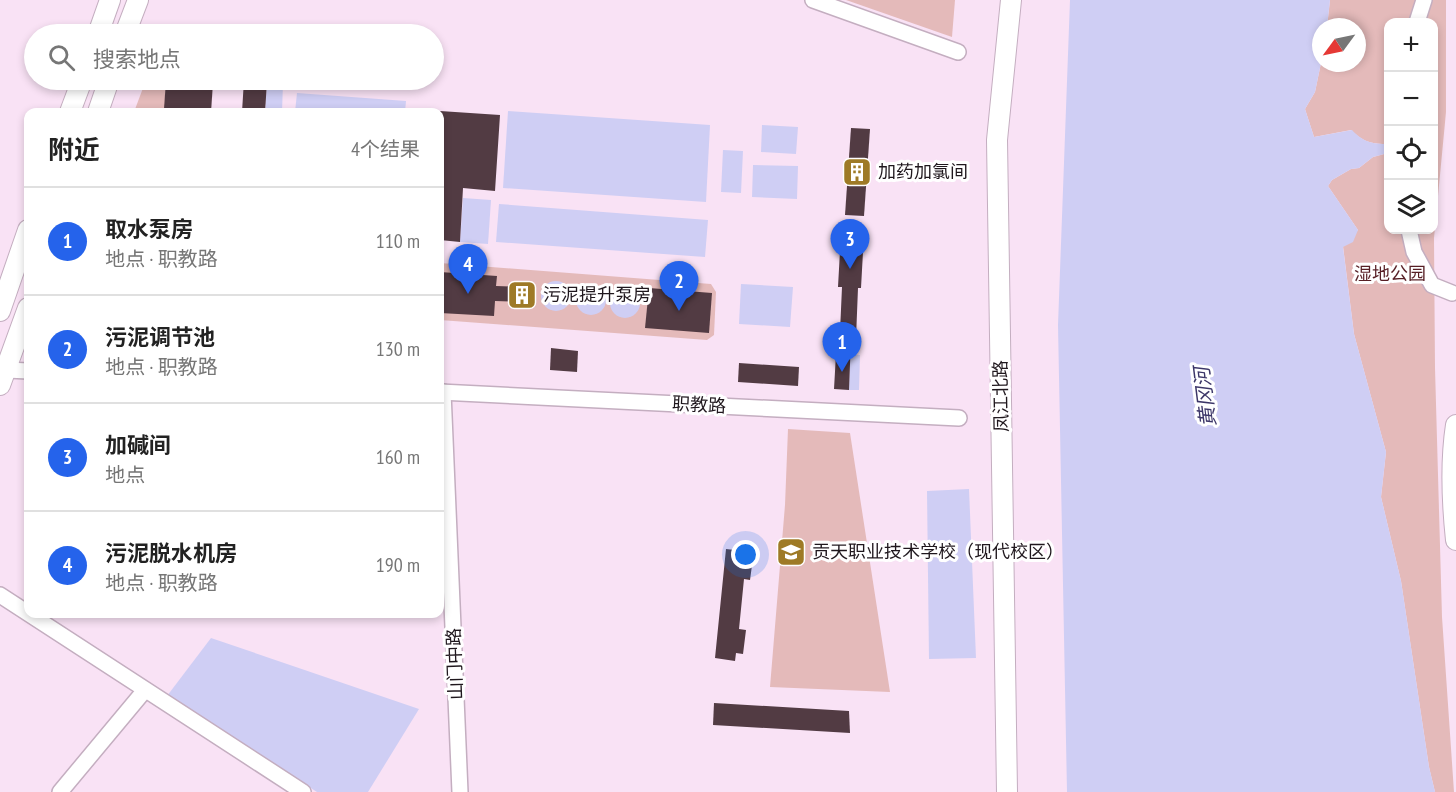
<!DOCTYPE html>
<html lang="zh">
<head>
<meta charset="utf-8">
<style>
	:root { --surface:#fff; --page:#f6f6f6; --text:#222; --muted:#767676; --line:#e0e0e0; --accent:#2563eb }
	body { margin:0; font-family:"PT Sans Narrow","Noto Sans SC",sans-serif; background:var(--page); color:var(--text) }
	.controls { position:absolute; right:18px; top:18px; display:grid; overflow:hidden; border-radius:12px; box-shadow:0 3px 9px #0003 }
	.controls button { width:54px; height:54px; display:grid; place-items:center; padding:0; border:0; border-bottom:2px solid var(--line); background:var(--surface); color:var(--text); font:30px sans-serif }
	.compass { position:absolute; left:1312px; top:18px; width:54px; height:54px; border-radius:50%; background:var(--surface); box-shadow:0 3px 9px #0003; rotate:237deg }
	.you { position:absolute; left:746px; top:555px; width:21px; height:21px; margin:-15px; border:4px solid #fff; border-radius:50%; background:#1a73e8; box-shadow:0 0 0 9px #1a73e833 }
	.badge { display:grid; place-items:center; width:39px; height:39px; border-radius:50%; background:var(--accent); color:#fff; font-size:20px; font-weight:700 }
	.pin { position:absolute; translate:-50% -50px; filter:drop-shadow(0 2px 3px #0008) }
	.pin::after { content:''; position:absolute; top:32px; width:21px; height:18px; background:inherit; clip-path:polygon(0 0,100% 0,50% 100%) }
	.list { margin:0; padding:0; list-style:none }
	h2 { display:flex; justify-content:space-between; align-items:center; height:78px; margin:0; padding:0 24px; font-size:26px }
	h2 small { font-size:20px; font-weight:400; color:var(--muted) }
	.list li { display:grid; grid-template-columns:39px 1fr auto; gap:18px; align-items:center; box-sizing:border-box; height:108px; padding:0 24px; border-top:2px solid var(--line) }
	.list b { display:block; font-size:22px; white-space:nowrap }
	.list p { margin:0; font-size:20px; white-space:nowrap; color:var(--muted) }
	.list em { font-size:20px; font-style:normal; color:var(--muted) }
	.icon { flex:none; width:33px; height:33px; fill:none; stroke:currentColor; stroke-width:2; stroke-linecap:round; stroke-linejoin:round }
	.map { position:relative; flex:none; width:1456px; height:792px; overflow:hidden }
	.search { position:absolute; background:var(--surface); box-shadow:0 3px 9px #0003; left:24px; top:24px; width:420px; height:66px; display:flex; align-items:center; gap:15px; box-sizing:border-box; padding:0 21px; border-radius:33px; color:var(--muted); font-size:22px }
	.panel { position:absolute; background:var(--surface); box-shadow:0 3px 9px #0003; left:24px; top:108px; width:420px; height:510px; border-radius:12px }
	.map>svg:first-child { display:block }
	.green { fill:#e4baba }
	.water { fill:#cfcef4 }
	.building { fill:#523b43 }
	.lines { fill:none; stroke-linecap:round; stroke-linejoin:round }
	.minor-casing { stroke:#c4aec0; stroke-width:18 }
	.major-casing { stroke:#c4aec0; stroke-width:22 }
	.minor { stroke:#fff; stroke-width:15 }
	.major { stroke:#fff; stroke-width:20 }
	.labels { text-anchor:middle; stroke-width:6; stroke-linejoin:round; paint-order:stroke }
	.poi-label { font-size:18px; fill:#1f171d; stroke:#fff; text-anchor:start }
	.park-label { font-size:18px; fill:#571f25; stroke:#fff }
	.street-label { font-size:18px; fill:#1f171d; stroke:#fff }
	.water-label { font-size:20px; font-style:italic; fill:#3c3668; stroke:#fff }
</style>
</head>
<body>
<div class="map">
<svg width="1456" height="792" viewBox="0 0 1456 792">
	<rect width="100%" height="100%" fill="#f9e2f5"/>
	<!-- green -->
	<g class="green">
		<path d="M 846,0 L 955,0 L 952,37 Z"/>
		<path d="M 1330,0 L 1446,0 L 1446,112 L 1434,238 L 1435,368 L 1442,617 L 1454,792 L 1435,792 L 1429,767 L 1401,581 L 1381,497 L 1386,452 L 1354,334 L 1343,246 L 1358,230 L 1328,186 L 1332,180 L 1351,169 L 1359,168 L 1373,157 L 1388,153 L 1388,230 L 1434,230 L 1434,22 L 1388,22 L 1388,144 C 1372,144 1363,142 1351,130 L 1314,137 L 1305,109 L 1315,92 L 1321,63 L 1357,63 L 1357,27 L 1327,27 Z"/>
		<path d="M 146,80 L 220,80 L 220,84 L 166,80 L 165,109 L 212,112 L 134,112 Z"/>
		<path d="M 440,263 L 711,284 L 716,292 L 714,335 L 707,340 L 440,320 Z"/>
		<path d="M 788,429 L 850,433 L 890,692 L 770,687 L 785,505 Z"/>
	</g>
	<!-- water -->
	<g class="water">
		<path d="M 1070,0 L 1330,0 L 1327,27 L 1321,27 L 1321,63 L 1315,92 L 1305,109 L 1314,137 L 1352,130 C 1363,142 1372,144 1388,144 L 1388,153 L 1373,157 L 1359,168 L 1351,169 L 1332,180 L 1328,186 L 1358,230 L 1353,242 L 1343,247 L 1354,334 L 1386,452 L 1381,497 L 1401,581 L 1429,767 L 1435,792 L 1067,792 L 1058,325 Z"/>
		<path d="M 267,82 L 283,83 L 282,112 L 265,112 Z"/>
		<path d="M 297,93 L 406,101 L 405,112 L 295,112 Z"/>
		<path d="M 508,111 L 710,125 L 706,202 L 503,188 Z"/>
		<path d="M 762,125 L 798,127 L 796,154 L 761,152 Z"/>
		<path d="M 723,150 L 743,151 L 741,193 L 721,192 Z"/>
		<path d="M 753,165 L 798,166 L 797,199 L 752,197 Z"/>
		<path d="M 463,198 L 491,200 L 488,244 L 460,242 Z"/>
		<path d="M 499,204 L 708,220 L 705,257 L 496,242 Z"/>
		<circle cx="556" cy="296" r="15"/>
		<path d="M 741,284 L 793,287 L 790,327 L 739,324 Z"/>
		<circle cx="591" cy="300" r="15"/>
		<circle cx="625" cy="303" r="15"/>
		<path d="M 850,354 L 860,355 L 859,390 L 849,390 Z"/>
		<path d="M 969,489 L 976,658 L 929,659 L 927,491 Z"/>
		<path d="M 211,638 L 419,709 L 368,792 L 317,792 L 167,696 Z"/>
	</g>
	<!-- building -->
	<g class="building">
		<path d="M 166,80 L 213,83 L 211,112 L 164,109 Z"/>
		<path d="M 244,80 L 267,82 L 265,112 L 242,112 Z"/>
		<path d="M 440,111 L 500,115 L 495,191 L 463,188 L 460,242 L 440,240 Z"/>
		<path d="M 851,128 L 870,129 L 864,216 L 845,215 Z"/>
		<path d="M 840,251 L 863,252 L 861,288 L 858,288 L 856,338 L 851,338 L 849,390 L 834,389 L 836,354 L 839,354 L 842,287 L 838,287 Z"/>
		<path d="M 440,272 L 497,276 L 496,286 L 530,287 L 530,302 L 495,301 L 494,316 L 440,313 Z"/>
		<path d="M 649,288 L 712,293 L 709,333 L 645,328 Z"/>
		<path d="M 551,348 L 578,351 L 577,372 L 550,370 Z"/>
		<path d="M 739,363 L 799,367 L 798,386 L 738,382 Z"/>
		<path d="M 726,549 L 744,551 L 744,558 L 753,558 L 750,580 L 744,579 L 739,629 L 746,630 L 743,654 L 736,653 L 735,661 L 715,658 Z"/>
		<path d="M 714,703 L 849,711 L 850,733 L 713,725 Z"/>
	</g>
	<g class="lines">
		<!-- minor casing -->
		<g class="minor-casing">
			<g id="minor">
				<path d="M 813,0 L 958,52"/>
				<path d="M 1417,22 L 1424,0"/>
				<path d="M 1409,230 L 1414,252 L 1432,285 L 1452,293"/>
				<path d="M 7,370 L 28,371"/>
				<path d="M 440,392 L 959,418"/>
				<path d="M 443,392 L 460,792"/>
				<path d="M 0,595 L 303,792"/>
				<path d="M 60,792 L 145,690"/>
			</g>
		</g>
		<!-- major casing -->
		<g class="major-casing">
			<g id="major">
				<path d="M 98,34 L 110,0"/>
				<path d="M 125,34 L 138,0"/>
				<path d="M 70,112 L 82,80"/>
				<path d="M 98,112 L 109,80"/>
				<path d="M 0,311 L 28,230"/>
				<path d="M 0,385 L 28,308"/>
				<path d="M 1456,425 C 1450,464 1452,502 1456,540"/>
				<path d="M 1007,792 L 997,140 L 1011,0"/>
			</g>
		</g>
		<!-- minor -->
		<use href="#minor" class="minor"/>
		<!-- major -->
		<use href="#major" class="major"/>
	</g>
	<!-- icons -->
	<defs>
		<g id="building-square" transform="scale(1.5)"><rect x="-9" y="-9" width="18" height="18" rx="4" fill="#9e7a26" stroke="#fff"/><path d="M-4-6H4V6H1V3H-1V6H-4ZM-2.5-4.3h1.7v1.8h-1.7ZM.8-4.3h1.7v1.8H.8ZM-2.5-1h1.7V.8h-1.7ZM.8-1h1.7V.8H.8Z" fill="#fff"/></g>
		<g id="school-square" transform="scale(1.5)"><rect x="-9" y="-9" width="18" height="18" rx="4" fill="#9e7a26" stroke="#fff"/><path d="M0-5L7-2L0 1L-7-2ZM-4 1L0 2.5L4 1V4Q0 6-4 4Z" fill="#fff"/></g>
	</defs>
	<g fill-rule="evenodd">
		<use href="#building-square" x="857" y="172"/>
		<use href="#building-square" x="522" y="295"/>
		<use href="#school-square" x="791" y="552"/>
	</g>
	<g class="labels">
		<!-- poi labels -->
		<g class="poi-label">
			<text x="878" y="178">加药加氯间</text>
			<text x="543" y="301">污泥提升泵房</text>
			<text x="812" y="558">贡天职业技术学校（现代校区）</text>
		</g>
		<!-- park labels -->
		<g class="park-label">
			<text x="1390" y="280">湿地公园</text>
		</g>
		<!-- street labels -->
		<g class="street-label">
			<text transform="translate(1001 396) rotate(-91)" y="6">凤江北路</text>
			<text transform="translate(699 405) rotate(3)" y="6">职教路</text>
			<text transform="translate(455 664) rotate(-92)" y="6">山门中路</text>
		</g>
		<!-- water labels -->
		<g class="water-label">
			<text transform="translate(1205 397) rotate(-97)" y="7">黄冈河</text>
		</g>
	</g>
</svg>
<div class="controls">
<button>+</button>
<button>−</button>
<button><svg class="icon" aria-label="locate" viewBox="0 0 24 24"><circle cx="12" cy="12" r="6"/><path d="M12 2v4M12 18v4M2 12h4M18 12h4"/></svg></button>
<button><svg class="icon" aria-label="layers" viewBox="0 0 24 24"><path d="M12 4l9 5-9 5-9-5zM3 14l9 5 9-5"/></svg></button>
</div>
<svg class="compass" viewBox="-18 -18 36 36"><path d="M0-13l5 13h-10z" fill="#e53935"/><path d="M0 13l5-13h-10z" fill="#767676"/></svg>
<div class="you"></div>
<div class="pin badge" style="left:842px;top:372px">1</div>
<div class="pin badge" style="left:679px;top:311px">2</div>
<div class="pin badge" style="left:850px;top:269px">3</div>
<div class="pin badge" style="left:468px;top:294px">4</div>
<div class="search"><svg class="icon" aria-label="search" viewBox="0 0 24 24"><circle cx="10" cy="10" r="6"/><path d="M15 15l6 6"/></svg>搜索地点</div>
<section class="panel">
<h2>附近<small>4个结果</small></h2>
<ul class="list">
<li><span class="badge">1</span><div><b>取水泵房</b><p>地点 · 职教路</p></div><em>110 m</em></li>
<li><span class="badge">2</span><div><b>污泥调节池</b><p>地点 · 职教路</p></div><em>130 m</em></li>
<li><span class="badge">3</span><div><b>加碱间</b><p>地点</p></div><em>160 m</em></li>
<li><span class="badge">4</span><div><b>污泥脱水机房</b><p>地点 · 职教路</p></div><em>190 m</em></li>
</ul>
</section>
</div>
</body>
</html>
